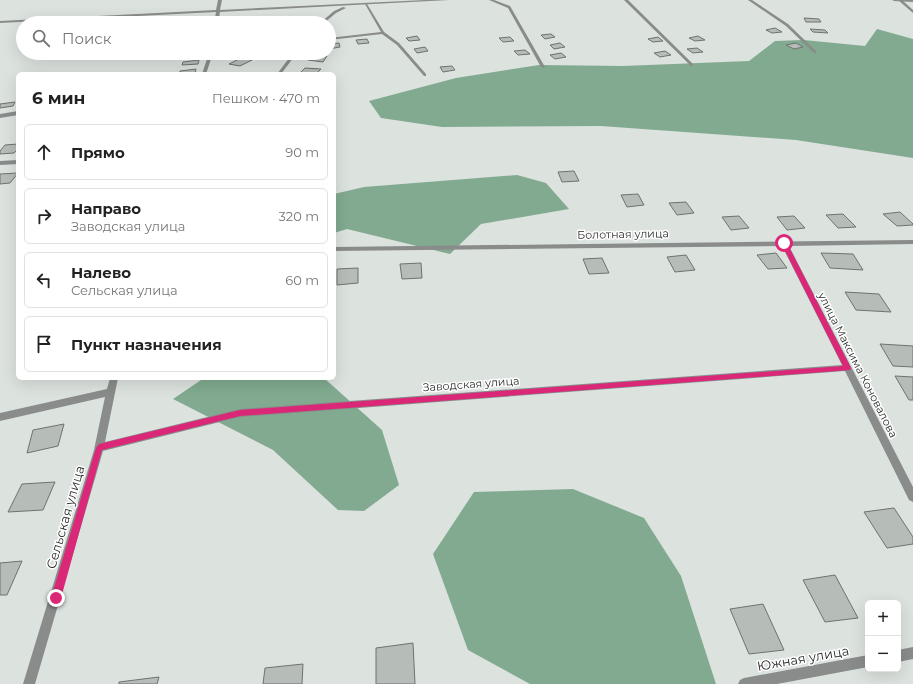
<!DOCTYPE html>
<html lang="ru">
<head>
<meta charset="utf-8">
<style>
	:root { --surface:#fff; --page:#f6f6f6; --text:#222; --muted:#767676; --line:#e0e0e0 }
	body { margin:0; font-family:Montserrat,sans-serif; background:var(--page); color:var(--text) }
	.controls { position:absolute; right:12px; bottom:12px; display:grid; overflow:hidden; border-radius:6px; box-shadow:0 4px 16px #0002 }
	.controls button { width:36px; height:36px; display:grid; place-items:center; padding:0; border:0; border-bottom:1px solid var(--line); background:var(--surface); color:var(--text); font:20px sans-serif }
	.stop { position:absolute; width:12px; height:12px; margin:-9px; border:3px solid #db2777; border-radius:50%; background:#fff }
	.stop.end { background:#db2777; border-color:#fff; box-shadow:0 1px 4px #0008 }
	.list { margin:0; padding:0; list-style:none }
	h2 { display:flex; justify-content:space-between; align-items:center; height:52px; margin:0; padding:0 16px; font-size:17px }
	h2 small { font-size:13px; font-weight:400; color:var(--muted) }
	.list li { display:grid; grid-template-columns:26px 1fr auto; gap:12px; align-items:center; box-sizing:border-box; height:56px; margin:0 8px 8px; padding:0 8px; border:1px solid var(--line); border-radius:6px }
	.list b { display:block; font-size:15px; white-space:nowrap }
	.list p { margin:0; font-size:13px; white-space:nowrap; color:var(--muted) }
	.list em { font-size:13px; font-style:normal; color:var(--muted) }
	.icon { flex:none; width:22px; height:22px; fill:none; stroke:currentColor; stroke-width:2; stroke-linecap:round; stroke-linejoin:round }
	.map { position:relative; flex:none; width:913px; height:684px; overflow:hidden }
	.search { position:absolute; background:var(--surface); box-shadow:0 4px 16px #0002; left:16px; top:16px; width:320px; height:44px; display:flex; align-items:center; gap:10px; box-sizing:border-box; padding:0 14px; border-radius:22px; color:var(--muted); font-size:15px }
	.panel { position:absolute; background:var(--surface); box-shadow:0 4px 16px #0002; left:16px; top:72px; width:320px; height:308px; border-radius:6px }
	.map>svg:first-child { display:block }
	.forest { fill:#81aa90 }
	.building { fill:#b6bcb8; stroke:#6e7370 }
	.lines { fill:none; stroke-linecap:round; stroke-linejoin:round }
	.service { fill:#898c8a; fill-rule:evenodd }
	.minor { fill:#898c8a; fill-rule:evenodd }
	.route { fill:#db2777 }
	.labels { text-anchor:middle; stroke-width:3; stroke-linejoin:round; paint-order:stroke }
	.street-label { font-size:11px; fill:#2b2d2c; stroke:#fff }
	.near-street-label { font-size:13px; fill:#2b2d2c; stroke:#fff }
</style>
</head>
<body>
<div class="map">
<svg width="913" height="684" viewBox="0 0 913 684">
	<rect width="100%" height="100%" fill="#dce2de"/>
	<!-- forest -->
	<g class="forest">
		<path d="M 877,29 L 913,39 L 913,158 L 796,140 L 601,126 L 442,127 L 381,118 L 369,101 L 456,78 L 539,65 L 623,66 L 749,61 L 775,41 L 804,40 L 865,46 Z"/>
		<path d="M 517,175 L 546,183 L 569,209 L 481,224 L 450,254 L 347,229 L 334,233 L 334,194 L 364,187 Z"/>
		<path d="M 204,378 L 324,378 L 382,430 L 399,485 L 364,511 L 338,510 L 273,450 L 173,399 Z"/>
		<path d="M 573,489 L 644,518 L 681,576 L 716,684 L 530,684 L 468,650 L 433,554 L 474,492 Z"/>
	</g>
	<!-- building -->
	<g class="building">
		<path d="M 804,18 L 819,19 L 821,22 L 806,22 Z"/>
		<path d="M 775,28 L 782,32 L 772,33 L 766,30 Z"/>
		<path d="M 810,29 L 825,30 L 828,33 L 813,32 Z"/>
		<path d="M 551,34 L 555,37 L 545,39 L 541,35 Z"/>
		<path d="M 417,36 L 420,40 L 409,41 L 406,38 Z"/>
		<path d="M 698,36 L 705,40 L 695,41 L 689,38 Z"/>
		<path d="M 510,37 L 514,41 L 503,42 L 499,38 Z"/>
		<path d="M 658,37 L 663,41 L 653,42 L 648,39 Z"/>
		<path d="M 367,39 L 369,43 L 358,44 L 356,40 Z"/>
		<path d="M 339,43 L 340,47 L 329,49 L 329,44 Z"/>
		<path d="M 560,43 L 565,47 L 554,49 L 550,45 Z"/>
		<path d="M 796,43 L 803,47 L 794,49 L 786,45 Z"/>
		<path d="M 425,47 L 428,51 L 417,53 L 414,49 Z"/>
		<path d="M 697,48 L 703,52 L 693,53 L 687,49 Z"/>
		<path d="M 525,50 L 530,54 L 518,55 L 514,51 Z"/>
		<path d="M 665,51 L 671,55 L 660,57 L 654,53 Z"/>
		<path d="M 159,53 L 158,56 L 142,58 L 144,54 Z"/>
		<path d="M 561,53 L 566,57 L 555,59 L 550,55 Z"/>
		<path d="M 313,55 L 327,56 L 323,62 L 308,60 Z"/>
		<path d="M 241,58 L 252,60 L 240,66 L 229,64 Z"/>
		<path d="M 199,60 L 198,64 L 182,65 L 183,62 Z"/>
		<path d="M 452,66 L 455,70 L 443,72 L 440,67 Z"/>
		<path d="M 305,68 L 321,69 L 316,74 L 300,73 Z"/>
		<path d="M 196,69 L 195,73 L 179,74 L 180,71 Z"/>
		<path d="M 15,102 L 13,106 L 0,108 L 0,104 Z"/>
		<path d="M 18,144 L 18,149 L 14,153 L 0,154 L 0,151 L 5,145 Z"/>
		<path d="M 574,171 L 579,181 L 562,182 L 558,172 Z"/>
		<path d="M 18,173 L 10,183 L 0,184 L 0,174 Z"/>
		<path d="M 638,194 L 644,205 L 627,207 L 621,195 Z"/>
		<path d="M 686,202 L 694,213 L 677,215 L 669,203 Z"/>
		<path d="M 900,212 L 913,224 L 913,225 L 897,226 L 883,214 Z"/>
		<path d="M 843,214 L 856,227 L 838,228 L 826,215 Z"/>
		<path d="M 739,216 L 749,228 L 731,230 L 722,217 Z"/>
		<path d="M 794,216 L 805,228 L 787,230 L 777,217 Z"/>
		<path d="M 776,253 L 787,268 L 768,269 L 757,255 Z"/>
		<path d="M 821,253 L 853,254 L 863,270 L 830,268 Z"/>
		<path d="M 686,255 L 695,270 L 675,272 L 667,257 Z"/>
		<path d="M 602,258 L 609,273 L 589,274 L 583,259 Z"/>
		<path d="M 421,263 L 422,278 L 402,279 L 400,264 Z"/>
		<path d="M 358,268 L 358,283 L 337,285 L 337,269 Z"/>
		<path d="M 845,292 L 879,294 L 891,312 L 856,310 Z"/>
		<path d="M 880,344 L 913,346 L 913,367 L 893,366 Z"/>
		<path d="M 895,376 L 913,377 L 913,400 L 909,400 Z"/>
		<path d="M 64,424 L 58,446 L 27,453 L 33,430 Z"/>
		<path d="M 55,482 L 43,510 L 8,512 L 22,484 Z"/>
		<path d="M 894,508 L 913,537 L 913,544 L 887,548 L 864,512 Z"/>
		<path d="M 22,561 L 7,595 L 0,595 L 0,563 Z"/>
		<path d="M 835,575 L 858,618 L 825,622 L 803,580 Z"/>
		<path d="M 763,604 L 784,650 L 749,654 L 730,609 Z"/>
		<path d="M 413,643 L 415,684 L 376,684 L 376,648 Z"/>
		<path d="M 303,664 L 302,684 L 263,684 L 265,668 Z"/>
		<path d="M 159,677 L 157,684 L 119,684 L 119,682 Z"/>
	</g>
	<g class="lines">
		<!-- service -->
		<g class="service">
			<path d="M 489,0 L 494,0 L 510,6 L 545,67 L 544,68 L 541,67 L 508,8 Z"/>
			<path d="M 624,0 L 628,0 L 693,64 L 693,66 L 691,66 Z"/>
			<path d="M 748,0 L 752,0 L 788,24 L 816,51 L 816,53 L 814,53 L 786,26 Z"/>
			<path d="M 898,0 L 902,0 L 913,10 L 913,13 Z"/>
			<path d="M 365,4 L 367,4 L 384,32 L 399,43 L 426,74 L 426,76 L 424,76 L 397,45 L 382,34 L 329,40 L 329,38 L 381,32 Z"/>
		</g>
		<!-- minor -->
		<g class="minor">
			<path d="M 218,0 L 222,0 L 220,10 L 425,0 L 449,0 L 220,12 L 218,23 L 214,23 L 216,12 L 0,23 L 0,21 L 216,10 Z"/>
			<path d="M 892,0 L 913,0 L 913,2 L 894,1 Z"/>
			<path d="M 343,7 L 346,8 L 336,13 L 324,23 L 320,23 L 334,11 Z"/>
			<path d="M 96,53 L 117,53 L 115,54 L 98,55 L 96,54 Z"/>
			<path d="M 209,53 L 213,53 L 206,74 L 202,74 Z"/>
			<path d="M 293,53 L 297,53 L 281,74 L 277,74 Z"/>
			<path d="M 18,111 L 18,115 L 0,118 L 0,114 Z"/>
			<path d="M 18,160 L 18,164 L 0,165 L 0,161 Z"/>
			<path d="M 913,240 L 913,244 L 789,246 L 913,487 L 913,502 L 909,500 L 845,371 L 240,417 L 103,451 L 35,684 L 23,684 L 94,450 L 105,397 L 0,421 L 0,413 L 107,389 L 110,378 L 118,378 L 105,442 L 240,409 L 842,365 L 782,246 L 334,251 L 334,247 Z"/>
			<path d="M 913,647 L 913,659 L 898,662 L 898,650 Z"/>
			<path d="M 868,655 L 868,667 L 777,684 L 738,684 L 740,680 L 744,678 Z"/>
		</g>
	</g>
	<!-- route -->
	<path class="route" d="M 782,241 L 787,243 L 851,368 L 850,370 L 240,416 L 102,450 L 61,598 L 59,602 L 56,603 L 53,602 L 51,598 L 96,448 L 99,444 L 240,410 L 843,366 L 781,243 Z"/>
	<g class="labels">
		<!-- street labels -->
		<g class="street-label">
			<text transform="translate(623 234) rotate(-1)" y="4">Болотная улица</text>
			<text transform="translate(858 365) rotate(63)" y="4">улица Максима Коновалова</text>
			<text transform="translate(471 384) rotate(-4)" y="4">Заводская улица</text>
		</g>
		<!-- near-street labels -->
		<g class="near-street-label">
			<text transform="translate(65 517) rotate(-74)" y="5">Сельская улица</text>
			<text transform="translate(803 658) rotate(-10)" y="5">Южная улица</text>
		</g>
	</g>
</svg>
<div class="controls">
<button>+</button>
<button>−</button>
</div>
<div class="stop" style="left:784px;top:243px"></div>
<div class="stop end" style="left:56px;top:598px"></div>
<div class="search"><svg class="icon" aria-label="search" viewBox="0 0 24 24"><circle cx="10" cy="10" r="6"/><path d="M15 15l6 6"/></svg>Поиск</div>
<section class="panel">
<h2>6 мин<small>Пешком · 470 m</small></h2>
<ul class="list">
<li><svg class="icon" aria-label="ahead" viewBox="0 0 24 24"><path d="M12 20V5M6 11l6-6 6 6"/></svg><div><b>Прямо</b></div><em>90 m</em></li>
<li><svg class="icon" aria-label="right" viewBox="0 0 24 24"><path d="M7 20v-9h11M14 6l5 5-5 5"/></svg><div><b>Направо</b><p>Заводская улица</p></div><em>320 m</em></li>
<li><svg class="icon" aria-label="left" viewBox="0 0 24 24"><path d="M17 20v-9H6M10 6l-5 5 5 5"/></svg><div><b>Налево</b><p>Сельская улица</p></div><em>60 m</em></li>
<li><svg class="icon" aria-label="arrive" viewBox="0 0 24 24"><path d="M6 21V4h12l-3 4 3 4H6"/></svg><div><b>Пункт назначения</b></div></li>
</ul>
</section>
</div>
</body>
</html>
